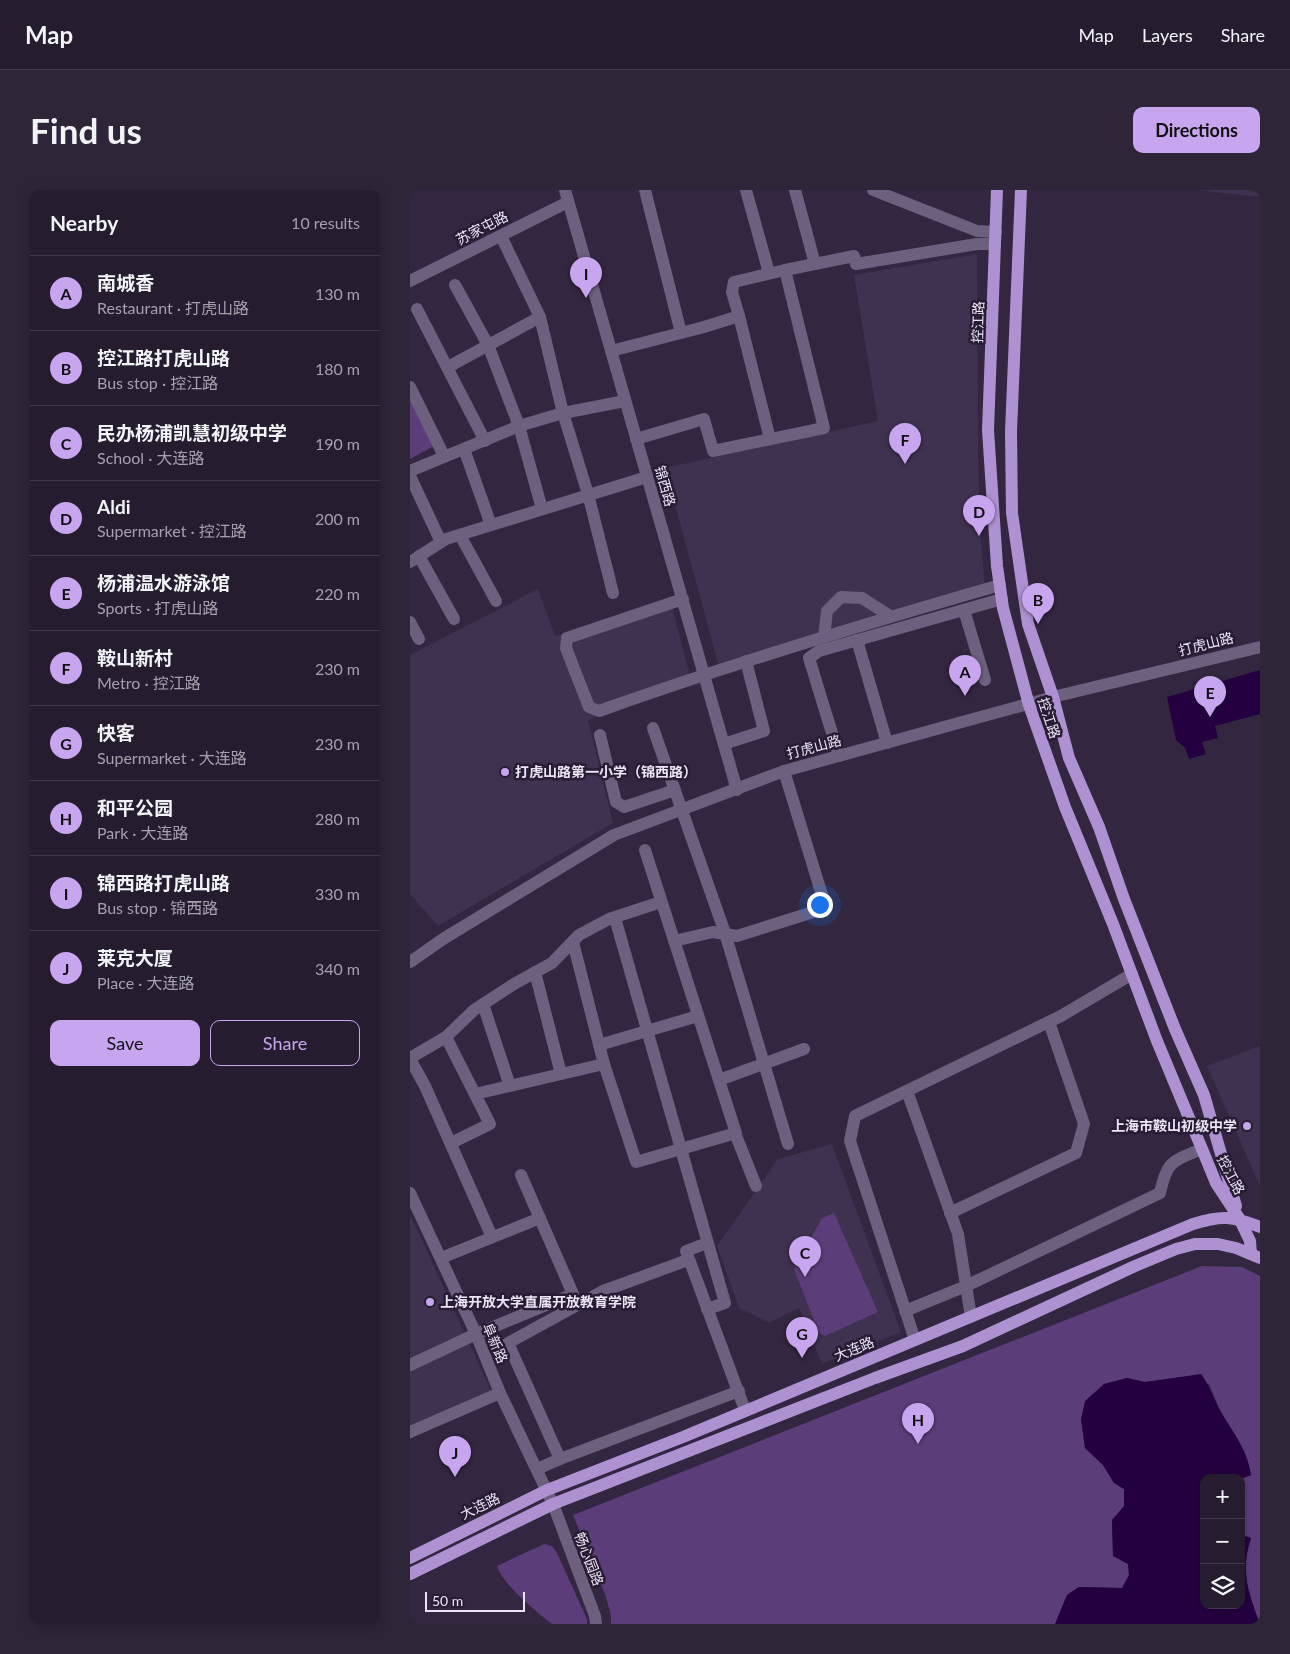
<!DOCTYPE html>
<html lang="en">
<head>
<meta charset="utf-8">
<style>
	:root { --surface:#261c30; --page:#2e2538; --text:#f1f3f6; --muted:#a4a1ab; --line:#423a4c; --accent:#c7a6ef }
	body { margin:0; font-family:Lato,"Noto Sans SC",sans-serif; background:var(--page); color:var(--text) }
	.controls { position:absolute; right:15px; bottom:15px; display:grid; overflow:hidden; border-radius:10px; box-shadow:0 2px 12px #0003 }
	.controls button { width:45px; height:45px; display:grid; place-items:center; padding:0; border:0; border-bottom:1px solid var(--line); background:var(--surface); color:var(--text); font:25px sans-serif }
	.scale { position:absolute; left:15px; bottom:12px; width:100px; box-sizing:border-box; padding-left:5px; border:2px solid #ebe4f5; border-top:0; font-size:14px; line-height:18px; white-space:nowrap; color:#ebe4f5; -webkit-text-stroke:4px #281c35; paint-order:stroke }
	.you { position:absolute; left:409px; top:714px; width:18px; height:18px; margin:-12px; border:4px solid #fff; border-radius:50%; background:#1a73e8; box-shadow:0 0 0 8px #1a73e833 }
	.badge { display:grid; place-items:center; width:32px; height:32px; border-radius:50%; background:var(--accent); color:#111; font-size:16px; font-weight:700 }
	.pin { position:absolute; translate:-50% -41px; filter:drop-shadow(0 1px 2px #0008) }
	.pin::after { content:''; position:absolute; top:26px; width:18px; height:15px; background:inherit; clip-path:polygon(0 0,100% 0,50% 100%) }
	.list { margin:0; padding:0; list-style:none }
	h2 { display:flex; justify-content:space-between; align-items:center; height:65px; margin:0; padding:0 20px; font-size:21px }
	h2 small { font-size:16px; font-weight:400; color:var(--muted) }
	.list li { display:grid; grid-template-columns:32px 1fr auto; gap:15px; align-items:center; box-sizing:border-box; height:75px; padding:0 20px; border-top:1px solid var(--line) }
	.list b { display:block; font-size:19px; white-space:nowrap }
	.list p { margin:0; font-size:16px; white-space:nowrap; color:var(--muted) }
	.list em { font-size:16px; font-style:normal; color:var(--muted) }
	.actions { display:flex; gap:10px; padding:15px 20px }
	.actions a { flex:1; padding:11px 0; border:1px solid var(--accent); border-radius:10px; text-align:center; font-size:18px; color:var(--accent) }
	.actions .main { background:var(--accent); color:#111 }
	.icon { flex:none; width:28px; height:28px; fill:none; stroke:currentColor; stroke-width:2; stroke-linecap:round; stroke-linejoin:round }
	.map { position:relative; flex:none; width:850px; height:1434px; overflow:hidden; border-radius:10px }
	header { display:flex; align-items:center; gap:30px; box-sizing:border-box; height:70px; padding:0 25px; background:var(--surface); border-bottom:1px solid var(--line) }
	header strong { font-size:24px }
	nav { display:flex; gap:28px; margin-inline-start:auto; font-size:18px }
	.intro { display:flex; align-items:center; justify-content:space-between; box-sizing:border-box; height:120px; padding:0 30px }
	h1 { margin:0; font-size:35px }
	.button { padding:12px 22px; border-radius:10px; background:var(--accent); color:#111; font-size:18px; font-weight:700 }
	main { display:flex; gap:30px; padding:0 30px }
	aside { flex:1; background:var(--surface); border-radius:10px; box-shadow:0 2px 12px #0003 }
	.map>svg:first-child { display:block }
	.built { fill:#3f3150 }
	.green { fill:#5b3e79 }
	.water { fill:#250040 }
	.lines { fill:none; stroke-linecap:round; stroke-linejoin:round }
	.minor { stroke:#6d5f7e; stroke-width:12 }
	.major { stroke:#ae91d0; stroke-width:12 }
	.poi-dot { fill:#c7a6ef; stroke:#281c35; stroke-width:2 }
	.labels { text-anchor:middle; stroke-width:5; stroke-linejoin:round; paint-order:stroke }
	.street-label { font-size:14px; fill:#ebe4f5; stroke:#281c35 }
	.poi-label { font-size:14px; font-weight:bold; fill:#ebe4f5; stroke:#281c35; text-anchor:start }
</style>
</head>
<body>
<header>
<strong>Map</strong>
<nav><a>Map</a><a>Layers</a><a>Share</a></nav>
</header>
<div class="intro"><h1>Find us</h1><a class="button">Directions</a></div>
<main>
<aside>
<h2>Nearby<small>10 results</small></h2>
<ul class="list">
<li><span class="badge">A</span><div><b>南城香</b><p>Restaurant · 打虎山路</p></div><em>130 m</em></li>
<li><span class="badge">B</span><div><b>控江路打虎山路</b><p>Bus stop · 控江路</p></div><em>180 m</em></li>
<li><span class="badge">C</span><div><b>民办杨浦凯慧初级中学</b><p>School · 大连路</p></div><em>190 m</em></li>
<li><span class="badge">D</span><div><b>Aldi</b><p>Supermarket · 控江路</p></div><em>200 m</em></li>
<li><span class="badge">E</span><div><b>杨浦温水游泳馆</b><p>Sports · 打虎山路</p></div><em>220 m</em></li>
<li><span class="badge">F</span><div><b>鞍山新村</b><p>Metro · 控江路</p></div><em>230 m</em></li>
<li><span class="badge">G</span><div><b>快客</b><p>Supermarket · 大连路</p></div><em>230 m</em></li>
<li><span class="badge">H</span><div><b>和平公园</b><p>Park · 大连路</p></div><em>280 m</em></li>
<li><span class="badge">I</span><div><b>锦西路打虎山路</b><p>Bus stop · 锦西路</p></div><em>330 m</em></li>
<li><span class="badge">J</span><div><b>莱克大厦</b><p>Place · 大连路</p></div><em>340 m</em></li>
</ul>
<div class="actions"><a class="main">Save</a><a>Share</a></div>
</aside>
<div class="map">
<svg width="850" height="1434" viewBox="0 0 850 1434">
	<rect width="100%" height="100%" fill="#322640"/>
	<!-- built -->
	<g class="built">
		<path d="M 786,0 L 850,0 L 850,7 Z"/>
		<path d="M 567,64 L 568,263 L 571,353 L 575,397 L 309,477 L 255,278 L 468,231 L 444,85 Z"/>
		<path d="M 128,399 L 145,446 L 262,417 L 282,494 L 178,530 L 203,633 L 28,736 L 0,704 L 0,465 Z"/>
		<path d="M 850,856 L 850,996 L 797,876 Z"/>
		<path d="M 422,954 L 491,1142 L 412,1174 L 389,1118 L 359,1133 L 329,1118 L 307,1056 L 368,969 Z"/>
		<path d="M 0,1024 L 81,1201 L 0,1238 Z"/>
	</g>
	<!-- green -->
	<g class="green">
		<path d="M 0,207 L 24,256 L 0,269 Z"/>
		<path d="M 424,1023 L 468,1122 L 415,1146 L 409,1143 L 384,1079 L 412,1028 Z"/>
		<path d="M 792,1076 L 832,1077 L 850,1086 L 850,1434 L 848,1434 L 849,1432 C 838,1401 830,1382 841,1348 L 831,1345 L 831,1289 L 841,1285 C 837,1257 822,1244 810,1220 C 806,1212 803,1203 799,1194 L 753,1190 L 735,1192 L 717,1188 L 694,1194 L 671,1229 L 675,1258 L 693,1275 L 704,1293 L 714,1299 L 715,1317 L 702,1330 L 703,1366 L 718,1374 L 719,1385 L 713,1398 L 669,1397 L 657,1405 L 645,1434 L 201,1434 L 201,1426 L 196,1407 L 163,1325 Z"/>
		<path d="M 134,1354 L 142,1356 L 147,1363 L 177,1429 L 177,1434 L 142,1434 C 127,1422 92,1394 87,1376 Z"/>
	</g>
	<!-- water -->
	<g class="water">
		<path d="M 850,480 L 850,524 L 805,536 L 808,548 L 792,552 L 796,564 L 779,569 L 775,558 L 766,550 L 757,507 Z"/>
		<path d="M 791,1184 C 800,1196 804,1210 811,1222 C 824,1244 837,1259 841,1285 L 831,1289 L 831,1288 L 794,1288 L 794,1415 L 831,1415 L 831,1345 L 841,1348 C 830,1382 838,1400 849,1432 L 848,1434 L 645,1434 L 657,1405 L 669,1397 L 712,1398 L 719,1385 L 718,1374 L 703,1366 L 702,1330 L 714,1316 L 714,1299 L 704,1293 L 693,1275 L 675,1258 L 671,1229 L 675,1211 L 694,1194 L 717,1188 L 735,1192 Z"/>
	</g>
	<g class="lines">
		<!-- minor -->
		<g class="minor">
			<path d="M 155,0 L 327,600"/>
			<path d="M 235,0 L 271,143"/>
			<path d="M 336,0 L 359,83"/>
			<path d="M 385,0 L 405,74"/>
			<path d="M 463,0 L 567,41 L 586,42"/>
			<path d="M 91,46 L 130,127 L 153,223 L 178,304 L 203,403"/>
			<path d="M 0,91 L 158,12"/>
			<path d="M 45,95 L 78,155 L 109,236 L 132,319"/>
			<path d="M 7,119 L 75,251"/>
			<path d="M 329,126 L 360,249"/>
			<path d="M 201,161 L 294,137 L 329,126 L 322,102 L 324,92 L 375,80 L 444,66 L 446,74 L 567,54 L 585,54"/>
			<path d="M 38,177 L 130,127"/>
			<path d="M 0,197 L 34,266"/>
			<path d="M 226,249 L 294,229 L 303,261 L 414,238 L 375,80"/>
			<path d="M 54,259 L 81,335"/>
			<path d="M 0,281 L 109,236 L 153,223 L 215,211"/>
			<path d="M 0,286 L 31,352"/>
			<path d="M 50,345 L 86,411"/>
			<path d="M 9,366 L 44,429"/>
			<path d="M 0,372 L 36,349 L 237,287"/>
			<path d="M 273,409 L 157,448 L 156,458 L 179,517 L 189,521 C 321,474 455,434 590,395"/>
			<path d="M 554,420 L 575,490"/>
			<path d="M 0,432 L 9,449"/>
			<path d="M 414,447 L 417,421 L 431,407 L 452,408 L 480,426"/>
			<path d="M 447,450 L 477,553"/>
			<path d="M 243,538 L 315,743 L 378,954"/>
			<path d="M 190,545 L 206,612 L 214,617 L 265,600"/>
			<path d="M 314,554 L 354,541 L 336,471"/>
			<path d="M 429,566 L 399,468 L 409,461 L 592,409"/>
			<path d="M 205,728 L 315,1113 L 297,1119"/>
			<path d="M 264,751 L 303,742 L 327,746 L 416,718 L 374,581"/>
			<path d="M 0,772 L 33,749 L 204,645 L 374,581 L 643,507 L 850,457"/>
			<path d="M 125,782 L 151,884"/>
			<path d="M 73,814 L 100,896"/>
			<path d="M 36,847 L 80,934 L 41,953"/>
			<path d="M 189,855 L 288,826"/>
			<path d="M 0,868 L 36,847 L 64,820 L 104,794 L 142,773 L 169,745 L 199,729 L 251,712"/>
			<path d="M 0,869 L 15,896 L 82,1047"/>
			<path d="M 194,874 L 226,972 L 326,943 L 235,660"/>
			<path d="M 309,890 L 394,859"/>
			<path d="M 497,901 L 548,1044 L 561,1127"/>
			<path d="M 65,904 L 194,874 L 163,752"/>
			<path d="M 325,943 L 346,996"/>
			<path d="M 0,1003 L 66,1144 L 90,1203 L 143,1314 L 185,1426 L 186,1434"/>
			<path d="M 540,1023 L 666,963 L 674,934 L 639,832"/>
			<path d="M 297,1053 L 276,1061 L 335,1220"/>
			<path d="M 31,1068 L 130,1028"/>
			<path d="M 495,1121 L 556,1096 L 750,1003 C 757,970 763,971 792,959"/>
			<path d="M 505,1150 L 440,951 L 445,926 L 651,826 L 722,784"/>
			<path d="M 0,1175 L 66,1144 L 163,1104 L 111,985"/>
			<path d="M 0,1242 L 90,1203"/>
			<path d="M 150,1269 L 98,1153 L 193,1101 L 278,1070"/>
			<path d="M 127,1279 L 150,1269 L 329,1201"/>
		</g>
		<!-- major -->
		<g class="major">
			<path d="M 587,0 L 578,240 L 587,376 L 593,418 L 619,515 L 655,617 L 703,734 L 747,851 L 792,959 L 806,993 L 829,1028 L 840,1051 L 841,1064"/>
			<path d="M 611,0 L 601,242 L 602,323 L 618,434 L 643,507 L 659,568 L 689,637 L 714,709 L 765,839 L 794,905 L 826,1016"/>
			<path d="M 0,1368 L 137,1300 L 273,1247 L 783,1034 C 812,1025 822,1026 850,1037"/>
			<path d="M 0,1384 L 143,1314 L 465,1188 L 553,1156 L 725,1076 L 766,1059 L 785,1054 L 808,1054 L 826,1058 L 850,1068"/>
		</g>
	</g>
	<!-- markers -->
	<g class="poi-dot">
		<circle cx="95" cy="582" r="5"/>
		<circle cx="837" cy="936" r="5"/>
		<circle cx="20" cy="1112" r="5"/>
	</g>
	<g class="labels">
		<!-- street labels -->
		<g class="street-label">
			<text transform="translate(72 38) rotate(-27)" y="5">苏家屯路</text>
			<text transform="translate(568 132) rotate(-88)" y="5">控江路</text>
			<text transform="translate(255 296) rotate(74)" y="5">锦西路</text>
			<text transform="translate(796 454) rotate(-14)" y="5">打虎山路</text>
			<text transform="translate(639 528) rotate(72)" y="5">控江路</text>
			<text transform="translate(404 557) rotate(-15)" y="5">打虎山路</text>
			<text transform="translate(821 985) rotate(62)" y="5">控江路</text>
			<text transform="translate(85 1153) rotate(67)" y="5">阜新路</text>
			<text transform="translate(444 1159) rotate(-22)" y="5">大连路</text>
			<text transform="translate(70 1316) rotate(-26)" y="5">大连路</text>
			<text transform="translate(179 1369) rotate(69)" y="5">畅心园路</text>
		</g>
		<!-- poi labels -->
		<g class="poi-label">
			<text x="105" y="587">打虎山路第一小学（锦西路）</text>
			<text x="827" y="941" text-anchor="end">上海市鞍山初级中学</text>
			<text x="30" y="1117">上海开放大学直属开放教育学院</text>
		</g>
	</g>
</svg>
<div class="controls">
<button>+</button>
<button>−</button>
<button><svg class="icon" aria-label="layers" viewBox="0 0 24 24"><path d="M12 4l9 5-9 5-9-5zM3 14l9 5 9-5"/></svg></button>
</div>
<div class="scale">50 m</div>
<div class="you"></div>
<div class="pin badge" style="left:555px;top:506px">A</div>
<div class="pin badge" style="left:628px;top:434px">B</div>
<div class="pin badge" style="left:395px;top:1087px">C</div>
<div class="pin badge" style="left:569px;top:346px">D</div>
<div class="pin badge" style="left:800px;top:527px">E</div>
<div class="pin badge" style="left:495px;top:274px">F</div>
<div class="pin badge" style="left:392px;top:1168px">G</div>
<div class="pin badge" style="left:508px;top:1254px">H</div>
<div class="pin badge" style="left:176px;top:108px">I</div>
<div class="pin badge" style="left:45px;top:1287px">J</div>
</div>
</main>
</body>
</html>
